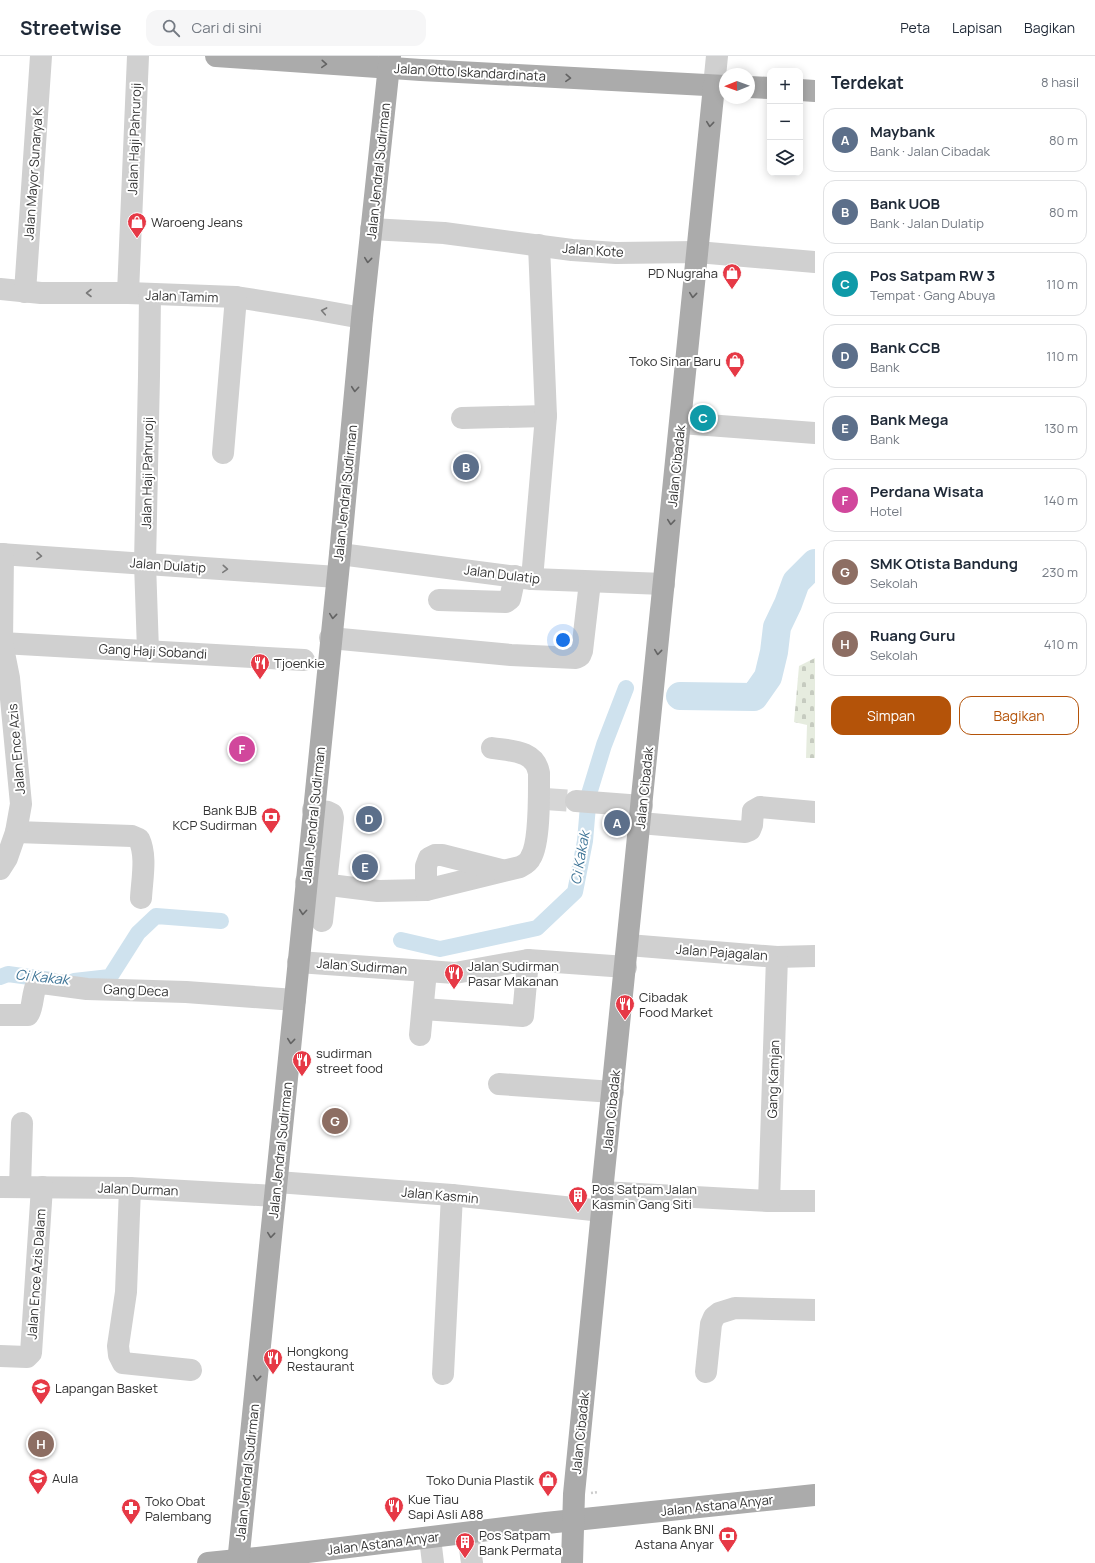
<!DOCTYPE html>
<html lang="id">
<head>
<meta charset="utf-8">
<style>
	:root { --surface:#fff; --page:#f6f6f7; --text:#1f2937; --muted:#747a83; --line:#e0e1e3; --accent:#b45309 }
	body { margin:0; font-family:Manrope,sans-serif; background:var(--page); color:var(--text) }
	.controls { position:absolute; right:12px; top:12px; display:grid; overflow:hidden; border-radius:8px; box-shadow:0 2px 10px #0003 }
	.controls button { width:36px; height:36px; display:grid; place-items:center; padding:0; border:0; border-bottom:1px solid var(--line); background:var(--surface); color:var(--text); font:20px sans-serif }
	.compass { position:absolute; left:719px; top:12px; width:36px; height:36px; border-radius:50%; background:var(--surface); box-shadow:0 2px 10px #0003; rotate:269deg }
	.you { position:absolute; left:563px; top:584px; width:14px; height:14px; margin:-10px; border:3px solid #fff; border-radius:50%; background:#1a73e8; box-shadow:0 0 0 6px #1a73e833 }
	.badge { display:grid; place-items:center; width:26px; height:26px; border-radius:50%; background:var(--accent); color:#fff; font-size:13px; font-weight:700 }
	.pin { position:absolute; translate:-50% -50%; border:2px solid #fff; box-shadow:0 1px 4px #0006 }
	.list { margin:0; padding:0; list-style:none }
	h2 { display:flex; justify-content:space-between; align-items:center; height:52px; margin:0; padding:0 16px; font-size:17px }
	h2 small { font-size:13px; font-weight:400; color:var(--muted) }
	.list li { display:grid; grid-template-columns:26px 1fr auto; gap:12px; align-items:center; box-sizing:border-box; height:64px; margin:0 8px 8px; padding:0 8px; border:1px solid var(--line); border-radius:12px }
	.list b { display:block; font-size:15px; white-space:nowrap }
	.list p { margin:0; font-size:13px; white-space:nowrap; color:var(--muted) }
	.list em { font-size:13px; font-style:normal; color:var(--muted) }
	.actions { display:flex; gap:8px; padding:12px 16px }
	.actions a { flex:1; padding:9px 0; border:1px solid var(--accent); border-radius:12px; text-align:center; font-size:14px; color:var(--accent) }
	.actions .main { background:var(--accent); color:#fff }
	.icon { flex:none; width:22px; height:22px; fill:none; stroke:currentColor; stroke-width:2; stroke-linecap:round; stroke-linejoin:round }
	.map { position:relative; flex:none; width:815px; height:1507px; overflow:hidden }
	header { display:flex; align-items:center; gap:24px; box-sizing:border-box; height:56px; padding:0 20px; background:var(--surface); border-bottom:1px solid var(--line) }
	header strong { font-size:19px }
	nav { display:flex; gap:22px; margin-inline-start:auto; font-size:14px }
	.search { width:280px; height:36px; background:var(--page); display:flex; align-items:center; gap:10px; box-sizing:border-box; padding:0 14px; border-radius:12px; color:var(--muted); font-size:15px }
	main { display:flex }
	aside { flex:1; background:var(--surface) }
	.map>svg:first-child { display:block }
	.cemetery { fill:url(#cemetery-stones) }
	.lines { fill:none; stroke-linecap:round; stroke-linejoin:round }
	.canal { stroke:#cfe2ee; stroke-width:16 }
	.river { stroke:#cfe2ee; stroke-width:28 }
	.minor-tunnel { stroke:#d6d6d6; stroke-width:22; stroke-dasharray:22 11; stroke-linecap:butt }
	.path { stroke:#cdcdcd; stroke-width:2.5; stroke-dasharray:2 2; stroke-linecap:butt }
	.minor { stroke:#d0d0d0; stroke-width:22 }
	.major { stroke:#ababab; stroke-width:22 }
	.oneway { stroke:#636363 }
	.oneway2 { stroke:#7a7a7a }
	.labels { text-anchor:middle; stroke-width:4; stroke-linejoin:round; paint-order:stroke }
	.street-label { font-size:13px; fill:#333; stroke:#fff }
	.poi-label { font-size:13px; fill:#333; stroke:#fff; text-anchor:start }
	.water-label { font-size:14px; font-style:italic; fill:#3f7597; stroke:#fff }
</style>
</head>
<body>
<header>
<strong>Streetwise</strong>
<div class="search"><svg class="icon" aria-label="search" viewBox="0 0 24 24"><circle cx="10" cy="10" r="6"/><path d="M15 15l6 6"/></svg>Cari di sini</div>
<nav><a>Peta</a><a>Lapisan</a><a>Bagikan</a></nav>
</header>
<main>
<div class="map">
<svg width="815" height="1507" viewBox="0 0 815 1507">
	<defs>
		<pattern id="cemetery-stones" width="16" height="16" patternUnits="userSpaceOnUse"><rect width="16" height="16" fill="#e6ecdf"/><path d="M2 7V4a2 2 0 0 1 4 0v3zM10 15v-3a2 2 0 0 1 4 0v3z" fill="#c6cbc0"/></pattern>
	</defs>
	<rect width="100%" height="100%" fill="#fff"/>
	<!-- cemetery -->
	<path class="cemetery" d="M 815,602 L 815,702 L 806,702 L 807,669 L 794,666 L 799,610 Z"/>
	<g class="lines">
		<!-- canal -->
		<g class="canal">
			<path d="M 401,884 L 440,893 L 537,872 L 575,836 L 585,785 L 589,738 L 604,689 L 626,632"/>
			<path d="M 0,921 L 8,918 L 51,924"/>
			<path d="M 74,925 L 110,921 L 138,877 L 156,860 L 221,865"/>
		</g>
		<!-- river -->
		<path class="river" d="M 680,640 L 754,641 L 768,621 L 774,596 L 777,571 L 788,548 L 796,526 L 815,507"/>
		<!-- minor-tunnel -->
		<path class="minor-tunnel" d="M 545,743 L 576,745"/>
		<!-- path -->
		<path class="path" d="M 591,1437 L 598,1436"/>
		<!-- minor -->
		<g class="minor">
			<path d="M 714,30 L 717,0"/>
			<path d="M 371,173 L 444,177 L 572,194 L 616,197 L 697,196 L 815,206"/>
			<path d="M 0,233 L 41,237 L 128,237 L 236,241 L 312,253 L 362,262"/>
			<path d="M 25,236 L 41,0"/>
			<path d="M 128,237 L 138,0"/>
			<path d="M 462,362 L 546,360"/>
			<path d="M 681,367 L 815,377"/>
			<path d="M 223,397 L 236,241"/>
			<path d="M 0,498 L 337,521"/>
			<path d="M 340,498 L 532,523 L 664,528"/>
			<path d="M 532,523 L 546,360 L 539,189"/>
			<path d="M 439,544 L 506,546 L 510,543 L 515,520"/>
			<path d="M 330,582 L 511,599 L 576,602 L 580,600 L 582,595 L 590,526"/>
			<path d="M 2,587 L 304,604"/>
			<path d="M 148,595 L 145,507 L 149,320 L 150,239"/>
			<path d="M 576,745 L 642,750"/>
			<path d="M 313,754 L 328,756 L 332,758 L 333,762 L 322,865"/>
			<path d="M 640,767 L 745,776 L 750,774 L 752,769 L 753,755 L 760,751 L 815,756"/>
			<path d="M 16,776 L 132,780 L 139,783 C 147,800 142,823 141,842"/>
			<path d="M 0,813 L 7,802 L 16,776 L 21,748 L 9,622 L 2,587 L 3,498"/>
			<path d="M 306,826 L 378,835 L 426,834 L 520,811 C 524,809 529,806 531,801 C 540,786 539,737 539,717 C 535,694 511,695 492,692"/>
			<path d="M 426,834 L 426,810 L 429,802 L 435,799 L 442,799 L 501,814"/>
			<path d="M 628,889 L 777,901 L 815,900"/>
			<path d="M 298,906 L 455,917 L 528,904 L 626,911"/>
			<path d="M 423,953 L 523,960 L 528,904"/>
			<path d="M 0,959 L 28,959 C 33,953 32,939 36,930 L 42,927 L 87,933 L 186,936 L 295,944"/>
			<path d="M 420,979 L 426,915"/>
			<path d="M 499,1028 L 613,1036"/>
			<path d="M 277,1126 L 452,1139 L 602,1155"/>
			<path d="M 0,1131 L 130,1132 L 275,1140"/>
			<path d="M 20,1131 L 22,1067"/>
			<path d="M 130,1132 L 126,1236 L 118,1290 L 119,1299 L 123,1307 L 191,1314"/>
			<path d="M 602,1136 L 769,1145 L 815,1145"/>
			<path d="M 769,1145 L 777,901"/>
			<path d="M 0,1300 L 27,1301 L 31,1297 L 42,1131"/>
			<path d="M 706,1316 L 711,1268 L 714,1261 L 719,1257 L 735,1252 L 815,1254"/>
			<path d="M 443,1318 L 452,1139"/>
			<path d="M 468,1477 L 472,1507"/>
			<path d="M 430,1482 L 433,1507"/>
		</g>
		<!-- major -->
		<g class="major">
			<path d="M 216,0 L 421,14 L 725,30"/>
			<path d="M 749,31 L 770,32"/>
			<path d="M 800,34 L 815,35"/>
			<path d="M 208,1507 L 275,1500 L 546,1467 L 815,1439"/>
			<path d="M 238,1507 L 340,498 L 362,262 L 390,0"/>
			<path d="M 572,1507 L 574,1438 L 602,1155 L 602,1136 L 714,30"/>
		</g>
	</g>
	<!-- one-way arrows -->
	<defs><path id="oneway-chevron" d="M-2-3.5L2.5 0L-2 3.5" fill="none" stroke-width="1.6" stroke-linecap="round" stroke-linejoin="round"/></defs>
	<g class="oneway">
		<use href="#oneway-chevron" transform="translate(324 8) rotate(4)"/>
		<use href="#oneway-chevron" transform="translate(568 22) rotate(3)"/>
		<use href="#oneway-chevron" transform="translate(710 68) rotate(96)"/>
		<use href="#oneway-chevron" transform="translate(368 204) rotate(96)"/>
		<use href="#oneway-chevron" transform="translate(693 239) rotate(96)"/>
		<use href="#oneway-chevron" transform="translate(355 333) rotate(95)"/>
		<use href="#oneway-chevron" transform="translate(671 466) rotate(96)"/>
		<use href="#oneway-chevron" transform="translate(333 560) rotate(96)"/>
		<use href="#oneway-chevron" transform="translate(658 596) rotate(96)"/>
		<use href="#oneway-chevron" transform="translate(303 856) rotate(95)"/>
		<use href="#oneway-chevron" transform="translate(291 985) rotate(96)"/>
		<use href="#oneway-chevron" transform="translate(271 1179) rotate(96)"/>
		<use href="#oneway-chevron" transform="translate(257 1322) rotate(96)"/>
	</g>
	<g class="oneway2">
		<use href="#oneway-chevron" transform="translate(89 237) rotate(-180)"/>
		<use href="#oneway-chevron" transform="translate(324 255) rotate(-169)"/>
		<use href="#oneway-chevron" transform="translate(39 500) rotate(4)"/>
		<use href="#oneway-chevron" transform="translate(225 513) rotate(4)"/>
	</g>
	<!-- icons -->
	<defs>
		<g id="shop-pin" transform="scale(1)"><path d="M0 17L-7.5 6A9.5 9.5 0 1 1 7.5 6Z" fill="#e63946" stroke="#fff"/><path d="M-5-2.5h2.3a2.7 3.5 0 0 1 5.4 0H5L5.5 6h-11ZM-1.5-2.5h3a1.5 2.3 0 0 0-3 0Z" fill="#fff"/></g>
		<g id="restaurant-pin" transform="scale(1)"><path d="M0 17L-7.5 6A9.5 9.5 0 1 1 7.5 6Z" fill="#e63946" stroke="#fff"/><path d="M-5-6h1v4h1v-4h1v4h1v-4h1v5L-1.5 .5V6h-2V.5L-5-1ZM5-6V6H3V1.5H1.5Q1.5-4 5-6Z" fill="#fff"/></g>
		<g id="bank-pin" transform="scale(1)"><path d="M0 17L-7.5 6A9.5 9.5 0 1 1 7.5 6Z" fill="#e63946" stroke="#fff"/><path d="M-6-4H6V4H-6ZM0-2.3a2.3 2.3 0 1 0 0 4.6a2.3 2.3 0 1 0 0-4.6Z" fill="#fff"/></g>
		<g id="building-pin" transform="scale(1)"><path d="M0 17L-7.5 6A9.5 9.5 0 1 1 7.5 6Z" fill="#e63946" stroke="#fff"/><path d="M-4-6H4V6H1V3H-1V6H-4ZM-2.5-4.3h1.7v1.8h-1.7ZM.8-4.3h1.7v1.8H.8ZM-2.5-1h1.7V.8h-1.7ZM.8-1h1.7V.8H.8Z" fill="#fff"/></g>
		<g id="school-pin" transform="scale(1)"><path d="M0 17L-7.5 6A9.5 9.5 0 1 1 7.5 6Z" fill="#e63946" stroke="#fff"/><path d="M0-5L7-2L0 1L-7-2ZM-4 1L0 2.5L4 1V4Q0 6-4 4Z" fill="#fff"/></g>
		<g id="pharmacy-pin" transform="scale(1)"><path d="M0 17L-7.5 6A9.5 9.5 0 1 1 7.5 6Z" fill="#e63946" stroke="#fff"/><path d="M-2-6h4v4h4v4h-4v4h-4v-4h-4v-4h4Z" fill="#fff"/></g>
	</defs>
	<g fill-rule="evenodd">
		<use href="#shop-pin" x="137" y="166"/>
		<use href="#shop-pin" x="732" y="217"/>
		<use href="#shop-pin" x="735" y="305"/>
		<use href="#restaurant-pin" x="260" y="607"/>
		<use href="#bank-pin" x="271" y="761"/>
		<use href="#restaurant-pin" x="454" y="917"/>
		<use href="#restaurant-pin" x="625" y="948"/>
		<use href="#restaurant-pin" x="302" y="1004"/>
		<use href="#building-pin" x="578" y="1140"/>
		<use href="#restaurant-pin" x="273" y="1302"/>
		<use href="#school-pin" x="41" y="1332"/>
		<use href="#school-pin" x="38" y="1422"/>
		<use href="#shop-pin" x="548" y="1424"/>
		<use href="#restaurant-pin" x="394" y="1450"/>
		<use href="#pharmacy-pin" x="131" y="1452"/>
		<use href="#bank-pin" x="728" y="1480"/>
		<use href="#building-pin" x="465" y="1486"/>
	</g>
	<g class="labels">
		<!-- street labels -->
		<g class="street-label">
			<text transform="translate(470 16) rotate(3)" y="5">Jalan Otto Iskandardinata</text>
			<text transform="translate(134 83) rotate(-88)" y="5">Jalan Haji Pahruroji</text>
			<text transform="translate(378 115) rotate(-84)" y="5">Jalan Jendral Sudirman</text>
			<text transform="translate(33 118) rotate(-86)" y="5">Jalan Mayor Sunarya K</text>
			<text transform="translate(593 194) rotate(4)" y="5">Jalan Kote</text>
			<text transform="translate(182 240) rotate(2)" y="5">Jalan Tamim</text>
			<text transform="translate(676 410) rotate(-84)" y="5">Jalan Cibadak</text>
			<text transform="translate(147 417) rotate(-89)" y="5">Jalan Haji Pahruroji</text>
			<text transform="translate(345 437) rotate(-84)" y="5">Jalan Jendral Sudirman</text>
			<text transform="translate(168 509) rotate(4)" y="5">Jalan Dulatip</text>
			<text transform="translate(502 518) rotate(7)" y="5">Jalan Dulatip</text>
			<text transform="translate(153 595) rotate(3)" y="5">Gang Haji Sobandi</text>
			<text transform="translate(16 693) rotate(-95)" y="5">Jalan Ence Azis</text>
			<text transform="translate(644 732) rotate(-84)" y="5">Jalan Cibadak</text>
			<text transform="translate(313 759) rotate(-84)" y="5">Jalan Jendral Sudirman</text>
			<text transform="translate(722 896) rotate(4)" y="5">Jalan Pajagalan</text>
			<text transform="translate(362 910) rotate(4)" y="5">Jalan Sudirman</text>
			<text transform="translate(136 934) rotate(2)" y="5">Gang Deca</text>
			<text transform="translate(773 1023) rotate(-88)" y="5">Gang Kamjan</text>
			<text transform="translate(611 1055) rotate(-84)" y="5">Jalan Cibadak</text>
			<text transform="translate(280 1094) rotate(-84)" y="5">Jalan Jendral Sudirman</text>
			<text transform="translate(138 1133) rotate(2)" y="5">Jalan Durman</text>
			<text transform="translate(440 1139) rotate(5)" y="5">Jalan Kasmin</text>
			<text transform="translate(36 1218) rotate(-86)" y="5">Jalan Ence Azis Dalam</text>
			<text transform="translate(580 1377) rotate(-84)" y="5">Jalan Cibadak</text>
			<text transform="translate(247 1416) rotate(-84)" y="5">Jalan Jendral Sudirman</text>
			<text transform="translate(717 1449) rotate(-6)" y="5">Jalan Astana Anyar</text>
			<text transform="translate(383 1487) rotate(-7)" y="5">Jalan Astana Anyar</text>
		</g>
		<!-- poi labels -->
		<g class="poi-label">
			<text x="151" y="171">Waroeng Jeans</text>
			<text x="718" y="222" text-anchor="end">PD Nugraha</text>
			<text x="721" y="310" text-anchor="end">Toko Sinar Baru</text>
			<text x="274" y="612">Tjoenkie</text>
			<text x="257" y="759" text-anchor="end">Bank BJB<tspan x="257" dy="15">KCP Sudirman</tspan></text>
			<text x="468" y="915">Jalan Sudirman<tspan x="468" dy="15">Pasar Makanan</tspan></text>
			<text x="639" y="946">Cibadak<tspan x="639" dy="15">Food Market</tspan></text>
			<text x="316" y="1002">sudirman<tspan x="316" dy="15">street food</tspan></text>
			<text x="592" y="1138">Pos Satpam Jalan<tspan x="592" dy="15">Kasmin Gang Siti</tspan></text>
			<text x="287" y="1300">Hongkong<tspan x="287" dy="15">Restaurant</tspan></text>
			<text x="55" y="1337">Lapangan Basket</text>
			<text x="52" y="1427">Aula</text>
			<text x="534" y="1429" text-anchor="end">Toko Dunia Plastik</text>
			<text x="408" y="1448">Kue Tiau<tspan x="408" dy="15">Sapi Asli A88</tspan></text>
			<text x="145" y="1450">Toko Obat<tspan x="145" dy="15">Palembang</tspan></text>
			<text x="714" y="1478" text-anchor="end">Bank BNI<tspan x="714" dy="15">Astana Anyar</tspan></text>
			<text x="479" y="1484">Pos Satpam<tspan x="479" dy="15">Bank Permata</tspan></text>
		</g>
		<!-- water labels -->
		<g class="water-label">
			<text transform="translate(580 802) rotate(-80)" y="5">Ci Kakak</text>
			<text transform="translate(42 921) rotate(6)" y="5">Ci Kakak</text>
		</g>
	</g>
</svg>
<div class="controls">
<button>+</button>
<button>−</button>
<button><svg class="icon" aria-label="layers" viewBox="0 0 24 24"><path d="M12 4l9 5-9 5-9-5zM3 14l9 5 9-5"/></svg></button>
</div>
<svg class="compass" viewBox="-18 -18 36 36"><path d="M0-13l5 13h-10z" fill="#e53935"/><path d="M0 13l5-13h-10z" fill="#747a83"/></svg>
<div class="you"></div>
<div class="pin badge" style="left:617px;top:767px;background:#5c6f8a">A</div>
<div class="pin badge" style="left:466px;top:411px;background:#5c6f8a">B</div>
<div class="pin badge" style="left:703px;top:362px;background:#0f9aa8">C</div>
<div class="pin badge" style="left:369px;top:763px;background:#5c6f8a">D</div>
<div class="pin badge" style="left:365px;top:811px;background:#5c6f8a">E</div>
<div class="pin badge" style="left:242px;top:693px;background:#d1479c">F</div>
<div class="pin badge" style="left:335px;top:1065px;background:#8d6e63">G</div>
<div class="pin badge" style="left:41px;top:1388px;background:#8d6e63">H</div>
</div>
<aside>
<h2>Terdekat<small>8 hasil</small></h2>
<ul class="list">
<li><span class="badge" style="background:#5c6f8a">A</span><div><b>Maybank</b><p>Bank · Jalan Cibadak</p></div><em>80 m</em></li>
<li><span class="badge" style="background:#5c6f8a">B</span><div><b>Bank UOB</b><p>Bank · Jalan Dulatip</p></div><em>80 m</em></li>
<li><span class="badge" style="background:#0f9aa8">C</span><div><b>Pos Satpam RW 3</b><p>Tempat · Gang Abuya</p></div><em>110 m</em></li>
<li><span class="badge" style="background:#5c6f8a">D</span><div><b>Bank CCB</b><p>Bank</p></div><em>110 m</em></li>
<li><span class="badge" style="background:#5c6f8a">E</span><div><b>Bank Mega</b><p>Bank</p></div><em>130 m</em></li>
<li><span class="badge" style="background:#d1479c">F</span><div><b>Perdana Wisata</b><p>Hotel</p></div><em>140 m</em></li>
<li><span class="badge" style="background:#8d6e63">G</span><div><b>SMK Otista Bandung</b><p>Sekolah</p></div><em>230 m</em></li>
<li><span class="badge" style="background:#8d6e63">H</span><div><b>Ruang Guru</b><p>Sekolah</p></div><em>410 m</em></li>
</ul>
<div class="actions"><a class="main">Simpan</a><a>Bagikan</a></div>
</aside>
</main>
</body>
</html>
